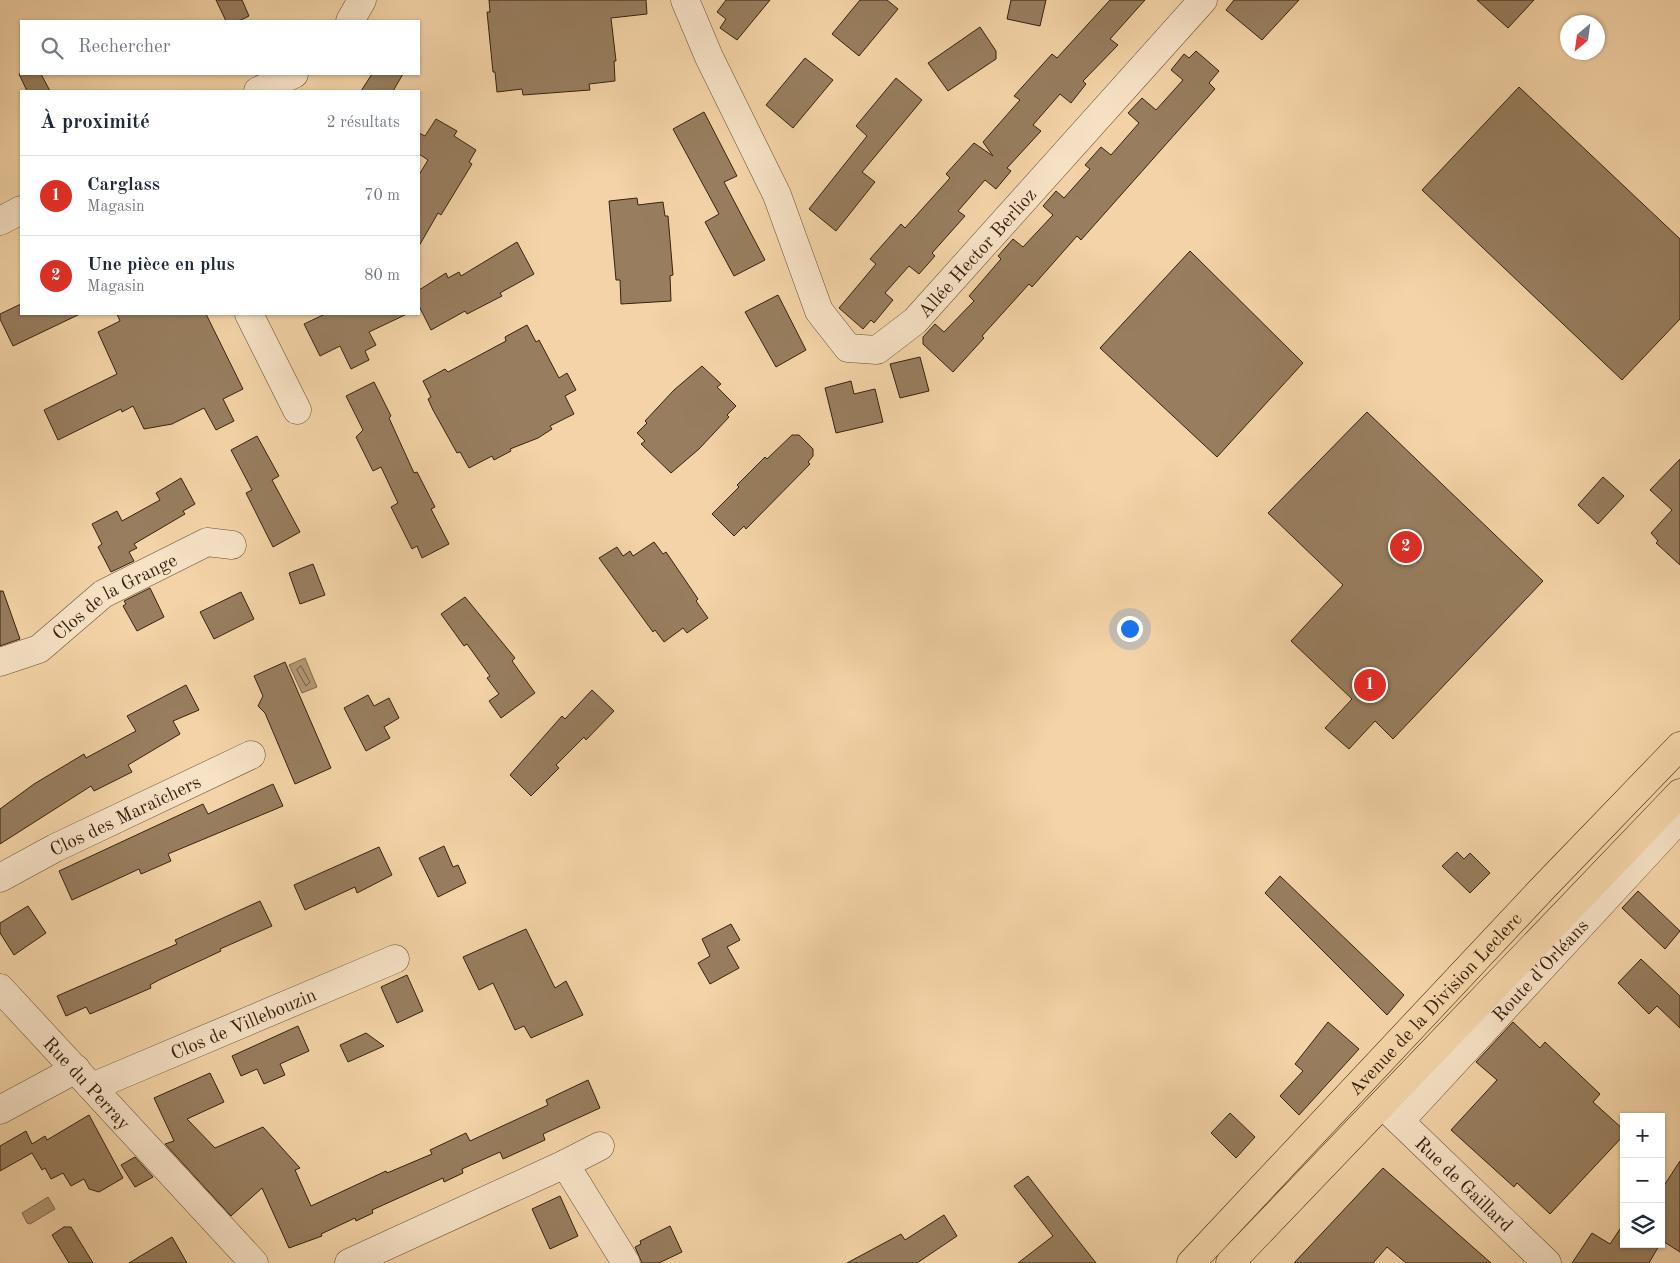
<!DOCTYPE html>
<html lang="fr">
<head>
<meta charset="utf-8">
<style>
	:root { --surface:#fff; --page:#f2f2f3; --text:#1f2937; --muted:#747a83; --line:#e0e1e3; --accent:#d93025 }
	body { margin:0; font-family:"Old Standard TT",serif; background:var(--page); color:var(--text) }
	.controls { position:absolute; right:15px; bottom:15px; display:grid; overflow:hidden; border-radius:0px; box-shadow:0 1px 4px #0004 }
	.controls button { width:45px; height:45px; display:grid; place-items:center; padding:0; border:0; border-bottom:1px solid var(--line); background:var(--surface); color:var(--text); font:25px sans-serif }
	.compass { position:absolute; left:1560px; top:15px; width:45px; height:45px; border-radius:50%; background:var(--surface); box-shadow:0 1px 4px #0004; rotate:209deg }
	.you { position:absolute; left:1129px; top:628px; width:18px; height:18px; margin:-12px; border:4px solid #fff; border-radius:50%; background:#1a73e8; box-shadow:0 0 0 8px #1a73e833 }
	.badge { display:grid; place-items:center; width:32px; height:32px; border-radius:50%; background:var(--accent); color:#fff; font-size:16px; font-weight:700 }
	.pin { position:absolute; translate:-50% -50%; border:2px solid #fff; box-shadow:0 1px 5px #0006 }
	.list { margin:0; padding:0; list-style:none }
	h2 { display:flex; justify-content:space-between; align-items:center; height:65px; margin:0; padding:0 20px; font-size:21px }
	h2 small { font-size:16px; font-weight:400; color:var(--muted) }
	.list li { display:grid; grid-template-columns:32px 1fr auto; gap:15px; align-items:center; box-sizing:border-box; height:80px; padding:0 20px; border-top:1px solid var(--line) }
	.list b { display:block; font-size:19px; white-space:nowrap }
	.list p { margin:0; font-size:16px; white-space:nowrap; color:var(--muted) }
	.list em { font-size:16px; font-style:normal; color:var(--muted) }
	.icon { flex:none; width:28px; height:28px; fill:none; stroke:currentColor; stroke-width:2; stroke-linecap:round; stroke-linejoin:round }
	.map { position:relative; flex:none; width:1680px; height:1263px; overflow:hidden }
	.search { position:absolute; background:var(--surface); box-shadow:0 1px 4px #0004; left:20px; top:20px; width:400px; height:55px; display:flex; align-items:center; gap:12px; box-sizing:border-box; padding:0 18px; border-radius:0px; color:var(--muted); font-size:19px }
	.panel { position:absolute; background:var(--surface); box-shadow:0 1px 4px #0004; left:20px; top:90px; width:400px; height:225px; border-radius:0px }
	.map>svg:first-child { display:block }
	.water { fill:#b39774; stroke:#81684c }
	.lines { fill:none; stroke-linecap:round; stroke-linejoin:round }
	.shore { stroke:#745c42; stroke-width:1 }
	.building { fill:#987e5f; stroke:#362210 }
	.minor-casing { stroke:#654e36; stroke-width:29 }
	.major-casing { stroke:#362210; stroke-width:29 }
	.minor { stroke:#f7e2c6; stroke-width:28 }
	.major { stroke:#f3d3a7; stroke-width:28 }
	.labels { text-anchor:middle; stroke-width:5; stroke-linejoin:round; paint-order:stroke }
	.street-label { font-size:19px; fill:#362210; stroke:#f7e2c6 }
</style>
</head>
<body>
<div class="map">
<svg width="1680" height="1263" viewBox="0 0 1680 1263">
	<rect width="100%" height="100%" fill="#f3d3a7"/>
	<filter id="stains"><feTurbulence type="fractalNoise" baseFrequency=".004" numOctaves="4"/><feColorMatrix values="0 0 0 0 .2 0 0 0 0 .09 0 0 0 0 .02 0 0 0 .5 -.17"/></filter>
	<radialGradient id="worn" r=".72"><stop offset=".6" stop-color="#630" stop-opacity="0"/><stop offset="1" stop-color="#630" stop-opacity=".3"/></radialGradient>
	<!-- water -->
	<g class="water">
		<path d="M 305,658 L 317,687 L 302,693 L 289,665 Z"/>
		<path d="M 48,1197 L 55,1209 L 30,1224 L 27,1223 L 22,1213 Z"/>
	</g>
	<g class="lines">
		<!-- shore -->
		<path class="shore" d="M 301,666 L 310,682 L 306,686 L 297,670 Z"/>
	</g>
	<!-- building -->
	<g class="building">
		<path d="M 216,0 L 242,0 L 249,16 L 239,21 L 226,21 Z"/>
		<path d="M 489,0 L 646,0 L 647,14 L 611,18 L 616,61 L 614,61 L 615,81 L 589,84 L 590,90 L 523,95 L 522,89 L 497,92 L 495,72 L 493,72 L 487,12 L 490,12 Z"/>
		<path d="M 726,0 L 770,0 L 737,40 L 720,28 L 726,19 L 717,12 Z"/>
		<path d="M 860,0 L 887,0 L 898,9 L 859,56 L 832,34 Z"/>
		<path d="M 1011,0 L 1046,0 L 1040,26 L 1007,19 Z"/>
		<path d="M 1110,0 L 1145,0 L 1110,39 L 1118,45 L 1083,81 L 1086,84 L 1071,103 L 1060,94 L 1046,110 L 1033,125 L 1041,131 L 1007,168 L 1011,171 L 996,189 L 985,180 L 958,211 L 965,216 L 932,253 L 935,256 L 919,274 L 909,266 L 885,293 L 893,300 L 874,323 L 871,320 L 863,329 L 839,308 L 876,264 L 870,259 L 901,224 L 905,228 L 950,178 L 946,174 L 974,143 L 993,156 L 983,142 L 1020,100 L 1014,96 L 1052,54 L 1057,58 Z"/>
		<path d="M 1234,0 L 1299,0 L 1262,40 L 1226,10 Z"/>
		<path d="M 1477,0 L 1534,0 L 1508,28 Z"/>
		<path d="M 980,27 L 996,51 L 996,59 L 948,91 L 928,63 Z"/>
		<path d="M 1196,51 L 1219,71 L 1209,83 L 1215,89 L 1081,240 L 1077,236 L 1032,287 L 1029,284 L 982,336 L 984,338 L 953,372 L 923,344 L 923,337 L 935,324 L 944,332 L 974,301 L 969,296 L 1001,259 L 998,256 L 1013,239 L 1023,247 L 1053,215 L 1043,206 L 1056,191 L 1064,198 L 1090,169 L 1085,165 L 1101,147 L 1111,155 L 1139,123 L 1128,113 L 1142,98 L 1156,110 L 1183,80 L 1171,70 L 1184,54 L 1189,58 Z"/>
		<path d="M 805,58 L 833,80 L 793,128 L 766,105 Z"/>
		<path d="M 19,74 L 41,74 L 50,91 L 27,91 Z"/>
		<path d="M 372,74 L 403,74 L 393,91 L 361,91 Z"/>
		<path d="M 896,78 L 922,100 L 862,172 L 875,182 L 836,231 L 809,209 L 867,136 L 856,126 Z"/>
		<path d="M 1519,87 L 1680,239 L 1680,319 L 1622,380 L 1422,190 Z"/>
		<path d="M 704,112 L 737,176 L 724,182 L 765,260 L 734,276 L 705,222 L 719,214 L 673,129 Z"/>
		<path d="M 436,119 L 457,131 L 454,136 L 476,150 L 469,162 L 472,164 L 441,215 L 438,213 L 419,246 L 419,175 L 428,160 L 419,154 L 419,133 L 425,136 Z"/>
		<path d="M 637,198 L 638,205 L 663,202 L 665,216 L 668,216 L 673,275 L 670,276 L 671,301 L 621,304 L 620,280 L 616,280 L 609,201 Z"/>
		<path d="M 517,242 L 534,274 L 500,293 L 502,296 L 467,314 L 465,311 L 431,330 L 419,306 L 419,290 L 446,273 L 448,278 L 459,272 L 461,276 Z"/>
		<path d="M 1190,251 L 1303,363 L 1217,457 L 1100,348 Z"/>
		<path d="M 778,295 L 806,350 L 776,367 L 745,312 Z"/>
		<path d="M 21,304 L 21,314 L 80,314 L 13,346 L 0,319 L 0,314 Z"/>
		<path d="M 117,314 L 206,314 L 243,389 L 223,399 L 234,421 L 216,430 L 204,408 L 172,424 L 144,429 L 133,406 L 122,412 L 121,409 L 58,440 L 44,410 L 117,374 L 98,332 L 120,321 Z"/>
		<path d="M 325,314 L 407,314 L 369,332 L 376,345 L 365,351 L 369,360 L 351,369 L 340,346 L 320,356 L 304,324 Z"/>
		<path d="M 527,325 L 536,342 L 539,340 L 559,378 L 567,373 L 576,390 L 565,396 L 574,414 L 550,426 L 552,429 L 538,438 L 510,449 L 511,451 L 494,460 L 492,456 L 469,468 L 460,452 L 457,453 L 433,410 L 428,399 L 431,397 L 423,381 L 445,369 L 448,372 L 465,363 L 506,341 L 505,337 Z"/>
		<path d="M 920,357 L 929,391 L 900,398 L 890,364 Z"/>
		<path d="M 702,366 L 721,384 L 717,387 L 736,406 L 727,415 L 729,417 L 699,449 L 671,473 L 641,444 L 645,441 L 637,433 L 647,423 L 645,421 L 674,390 Z"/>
		<path d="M 851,381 L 854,394 L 875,389 L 883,422 L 836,433 L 825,388 Z"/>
		<path d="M 374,382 L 391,416 L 389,418 L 414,473 L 417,472 L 435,507 L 431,509 L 449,544 L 422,558 L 417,546 L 412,549 L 391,507 L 398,503 L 381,467 L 373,471 L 356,437 L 363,430 L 346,396 Z"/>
		<path d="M 1367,412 L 1543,581 L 1393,739 L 1375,721 L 1349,749 L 1325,728 L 1352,699 L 1291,641 L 1343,585 L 1268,513 Z"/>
		<path d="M 792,435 L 799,435 L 813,449 L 813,456 L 808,462 L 810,464 L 746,529 L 744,526 L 734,536 L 712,514 L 739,487 L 737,485 L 765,457 L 767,459 Z"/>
		<path d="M 257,436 L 279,476 L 272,480 L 300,532 L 273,547 L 246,493 L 252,490 L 231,450 Z"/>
		<path d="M 1680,459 L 1680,565 L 1656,543 L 1658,541 L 1651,533 L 1672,510 L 1650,490 Z"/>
		<path d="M 1603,477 L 1624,496 L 1598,524 L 1578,505 Z"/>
		<path d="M 181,478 L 195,504 L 183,511 L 185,514 L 134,544 L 137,548 L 129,552 L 134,561 L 111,572 L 98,547 L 102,544 L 92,524 L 117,511 L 122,521 L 160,500 L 156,493 Z"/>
		<path d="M 654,542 L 663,554 L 666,552 L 698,599 L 696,601 L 708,618 L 687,633 L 683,628 L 664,642 L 655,630 L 653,632 L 599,558 L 617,547 L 623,556 L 630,551 L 633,556 Z"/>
		<path d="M 313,564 L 325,595 L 300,604 L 289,573 Z"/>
		<path d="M 150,588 L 164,617 L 137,631 L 123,606 L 126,604 L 124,601 Z"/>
		<path d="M 0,591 L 3,591 L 20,639 L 0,646 Z"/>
		<path d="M 241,592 L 254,619 L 214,639 L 200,612 Z"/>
		<path d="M 465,597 L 515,658 L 512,661 L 535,693 L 501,718 L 489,701 L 499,694 L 487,678 L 490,676 L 467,644 L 464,646 L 441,614 Z"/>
		<path d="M 285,662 L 331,768 L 295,784 L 265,713 L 258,706 L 263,696 L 254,676 Z"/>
		<path d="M 186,685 L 199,710 L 173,721 L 180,734 L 128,765 L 132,772 L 94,791 L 91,786 L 0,844 L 0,809 L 34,784 L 84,754 L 86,758 L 136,731 L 127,716 Z"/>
		<path d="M 592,690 L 614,711 L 586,740 L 584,737 L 556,765 L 559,768 L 531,796 L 510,775 L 562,716 L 565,719 Z"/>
		<path d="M 368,695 L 374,706 L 389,698 L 399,718 L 384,727 L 390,738 L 366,751 L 344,708 Z"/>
		<path d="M 273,784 L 283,806 L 168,854 L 171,861 L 141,874 L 139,869 L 72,900 L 59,871 L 203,804 L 208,814 Z"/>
		<path d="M 444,846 L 453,867 L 458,865 L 466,883 L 438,897 L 419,858 Z"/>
		<path d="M 379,847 L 392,875 L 357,893 L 355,887 L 305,910 L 294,885 Z"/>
		<path d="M 1457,852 L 1464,859 L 1470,853 L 1490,873 L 1470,893 L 1442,866 Z"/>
		<path d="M 1280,876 L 1404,995 L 1387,1015 L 1265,893 Z"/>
		<path d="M 1638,891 L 1680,931 L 1665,949 L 1622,908 Z"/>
		<path d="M 260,901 L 272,926 L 220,949 L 221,951 L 159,980 L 150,985 L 151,988 L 128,998 L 90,1014 L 86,1007 L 66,1016 L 57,996 L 177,944 L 175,940 Z"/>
		<path d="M 28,906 L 46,933 L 14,955 L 0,933 L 0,923 Z"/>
		<path d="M 731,924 L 740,940 L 727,947 L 739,968 L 710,984 L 698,963 L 710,956 L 702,939 Z"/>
		<path d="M 526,929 L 555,988 L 566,981 L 583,1015 L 531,1038 L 524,1026 L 515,1030 L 493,983 L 479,990 L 463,957 Z"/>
		<path d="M 1641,959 L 1680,996 L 1680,1028 L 1657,1006 L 1649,1014 L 1618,983 Z"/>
		<path d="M 407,975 L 423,1011 L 397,1023 L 381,987 Z"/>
		<path d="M 1328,1022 L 1359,1049 L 1299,1115 L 1280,1096 L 1303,1071 L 1295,1064 Z"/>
		<path d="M 1513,1022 L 1540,1048 L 1545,1042 L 1600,1094 L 1593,1102 L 1624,1130 L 1624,1135 L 1550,1214 L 1517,1183 L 1514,1187 L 1451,1130 L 1497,1080 L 1476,1062 Z"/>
		<path d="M 298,1026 L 309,1051 L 280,1064 L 285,1075 L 264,1084 L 257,1069 L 241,1076 L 232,1056 Z"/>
		<path d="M 366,1033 L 384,1046 L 348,1062 L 340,1045 Z"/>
		<path d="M 210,1073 L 224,1102 L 187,1119 L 215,1148 L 263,1127 L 300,1168 L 295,1170 L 311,1206 L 386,1171 L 387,1173 L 432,1154 L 430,1150 L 466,1133 L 470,1141 L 548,1105 L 546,1100 L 588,1080 L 600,1108 L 543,1134 L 545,1140 L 503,1159 L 500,1152 L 462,1169 L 463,1173 L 444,1182 L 443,1178 L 372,1210 L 373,1213 L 356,1221 L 355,1218 L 321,1234 L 322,1236 L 289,1248 L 262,1188 L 231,1216 L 165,1144 L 174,1141 L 154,1098 Z"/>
		<path d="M 1230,1113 L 1255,1137 L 1236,1158 L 1211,1133 Z"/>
		<path d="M 89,1115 L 123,1178 L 99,1192 L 89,1189 L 84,1179 L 71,1186 L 63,1173 L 51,1179 L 45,1168 L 42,1170 L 32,1153 L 0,1171 L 0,1146 L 26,1131 L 32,1144 L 45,1136 L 47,1140 Z"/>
		<path d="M 135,1157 L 153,1177 L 135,1187 L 121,1165 Z"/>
		<path d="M 1680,1161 L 1680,1252 L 1661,1240 L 1661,1190 Z"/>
		<path d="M 1383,1168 L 1491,1263 L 1406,1263 L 1387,1247 L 1373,1263 L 1294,1263 Z"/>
		<path d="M 1028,1176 L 1059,1216 L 1096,1263 L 1018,1263 L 1053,1236 L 1014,1186 Z"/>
		<path d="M 560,1196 L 578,1236 L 550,1249 L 532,1209 Z"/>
		<path d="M 944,1215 L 957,1236 L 917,1263 L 847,1263 L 901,1234 L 905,1240 Z"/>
		<path d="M 1624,1223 L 1624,1244 L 1660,1244 L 1649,1263 L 1572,1263 L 1592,1233 L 1610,1244 Z"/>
		<path d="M 670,1226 L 682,1252 L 659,1263 L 642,1263 L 635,1247 L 641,1244 L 640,1241 Z"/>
		<path d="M 64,1227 L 71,1227 L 93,1263 L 69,1263 L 52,1235 Z"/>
		<path d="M 172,1237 L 187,1263 L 129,1263 Z"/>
	</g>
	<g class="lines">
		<!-- minor casing -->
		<g class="minor-casing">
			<g id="minor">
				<path id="s1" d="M 685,0 L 709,57 L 777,195 L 819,311 L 848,348 L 877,350 L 915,321 L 1203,0"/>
				<path d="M 350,21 L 362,0"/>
				<path d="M 258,91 L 294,74"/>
				<path d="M 0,221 L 21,210"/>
				<path d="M 249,314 L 297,410"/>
				<path id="s2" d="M 0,662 L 39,649 L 103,594 L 207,542 L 232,545"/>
				<path id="s3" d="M 0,878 L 55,848 L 251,755"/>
				<path id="s4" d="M 0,988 L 254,1263"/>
				<path id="s5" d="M 92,1087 L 395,959"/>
				<path id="s6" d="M 1386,1108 L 1547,1263"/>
				<path d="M 0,1110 L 76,1069"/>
				<path id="s7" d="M 1400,1121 L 1680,818"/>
				<path d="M 565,1164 L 600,1146"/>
				<path d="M 349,1263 L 565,1164 L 626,1263"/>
			</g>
		</g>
		<!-- major casing -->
		<g class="major-casing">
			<g id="major">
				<path id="s8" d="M 1191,1263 L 1543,888 L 1680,746"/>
				<path d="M 1230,1263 L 1680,793"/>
			</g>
		</g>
		<!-- minor -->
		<use href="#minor" class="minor"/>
		<!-- major -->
		<use href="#major" class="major"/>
	</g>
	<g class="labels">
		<!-- street labels -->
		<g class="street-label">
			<text dy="7" stroke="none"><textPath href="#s1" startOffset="555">Allée Hector Berlioz</textPath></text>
			<text dy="7" stroke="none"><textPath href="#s2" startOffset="134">Clos de la Grange</textPath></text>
			<text dy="7" stroke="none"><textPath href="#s3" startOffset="140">Clos des Maraîchers</textPath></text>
			<text dy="7" stroke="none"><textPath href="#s7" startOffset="206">Route d'Orléans</textPath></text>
			<text dy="7" stroke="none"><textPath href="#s8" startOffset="356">Avenue de la Division Leclerc</textPath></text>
			<text dy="7" stroke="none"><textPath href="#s5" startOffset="164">Clos de Villebouzin</textPath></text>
			<text dy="7" stroke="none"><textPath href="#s4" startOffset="129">Rue du Perray</textPath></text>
			<text dy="7" stroke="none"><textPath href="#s6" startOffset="109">Rue de Gaillard</textPath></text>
		</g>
	</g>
	<rect width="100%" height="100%" filter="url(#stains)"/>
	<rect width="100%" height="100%" fill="url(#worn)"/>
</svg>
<div class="controls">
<button>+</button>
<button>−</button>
<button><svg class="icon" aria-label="layers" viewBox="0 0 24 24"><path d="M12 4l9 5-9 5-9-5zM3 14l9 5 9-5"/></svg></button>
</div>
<svg class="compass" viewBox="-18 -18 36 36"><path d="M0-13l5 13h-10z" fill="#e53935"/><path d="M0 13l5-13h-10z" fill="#747a83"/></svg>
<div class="you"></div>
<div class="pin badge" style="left:1370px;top:685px">1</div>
<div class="pin badge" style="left:1406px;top:547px">2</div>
<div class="search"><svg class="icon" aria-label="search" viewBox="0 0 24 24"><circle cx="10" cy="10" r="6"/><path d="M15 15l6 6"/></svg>Rechercher</div>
<section class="panel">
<h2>À proximité<small>2 résultats</small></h2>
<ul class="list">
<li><span class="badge">1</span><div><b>Carglass</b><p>Magasin</p></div><em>70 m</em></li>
<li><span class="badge">2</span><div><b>Une pièce en plus</b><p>Magasin</p></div><em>80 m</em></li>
</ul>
</section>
</div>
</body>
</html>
